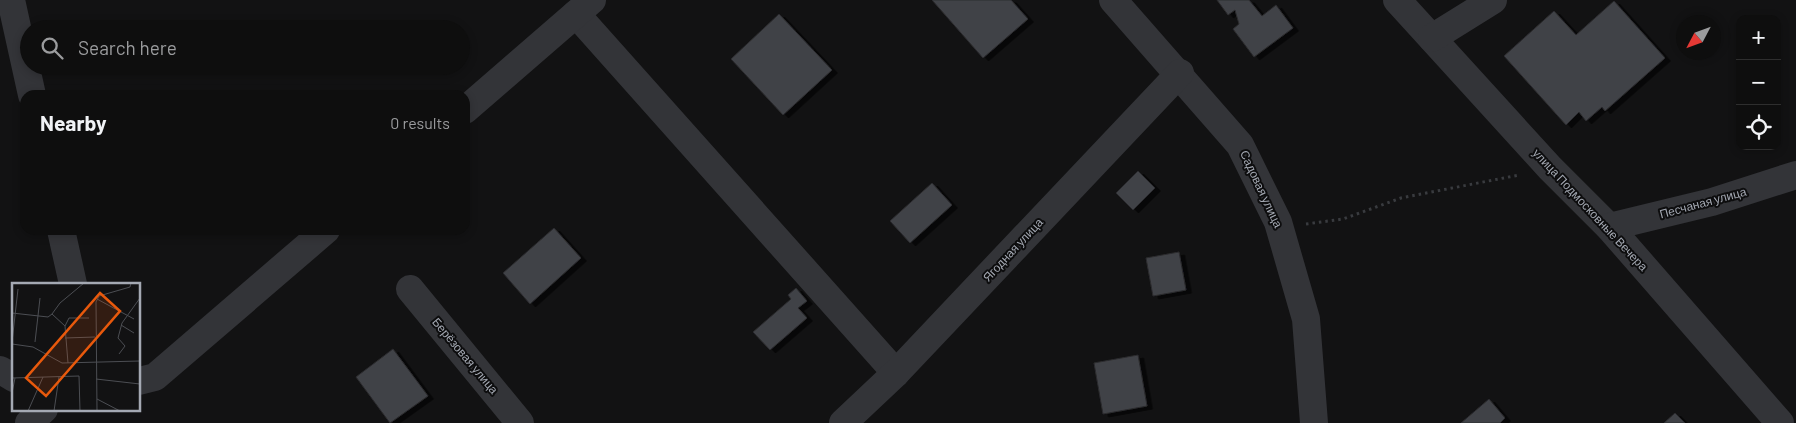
<!DOCTYPE html>
<html lang="en">
<head>
<meta charset="utf-8">
<style>
	:root { --surface:#0e0e0e; --page:#171717; --text:#f1f3f6; --muted:#9b9c9e; --line:#2e2e2e }
	body { margin:0; font-family:Barlow,sans-serif; background:var(--page); color:var(--text) }
	.controls { position:absolute; right:15px; top:15px; display:grid; overflow:hidden; border-radius:10px; box-shadow:0 2px 8px #0003 }
	.controls button { width:45px; height:45px; display:grid; place-items:center; padding:0; border:0; border-bottom:1px solid var(--line); background:var(--surface); color:var(--text); font:25px sans-serif }
	.compass { position:absolute; left:1676px; top:15px; width:45px; height:45px; border-radius:50%; background:var(--surface); box-shadow:0 2px 8px #0003; rotate:229deg }
	.list { margin:0; padding:0; list-style:none }
	h2 { display:flex; justify-content:space-between; align-items:center; height:65px; margin:0; padding:0 20px; font-size:21px }
	h2 small { font-size:16px; font-weight:400; color:var(--muted) }
	.icon { flex:none; width:28px; height:28px; fill:none; stroke:currentColor; stroke-width:2; stroke-linecap:round; stroke-linejoin:round }
	.map { position:relative; flex:none; width:1796px; height:423px; overflow:hidden }
	.search { position:absolute; background:var(--surface); box-shadow:0 2px 8px #0003; left:20px; top:20px; width:450px; height:55px; display:flex; align-items:center; gap:12px; box-sizing:border-box; padding:0 18px; border-radius:28px; color:var(--muted); font-size:19px }
	.panel { position:absolute; background:var(--surface); box-shadow:0 2px 8px #0003; left:20px; top:90px; width:450px; height:145px; border-radius:15px }
	.map>svg:first-child { display:block }
	.building { fill:#414246; stroke:#2c2c2f; filter:url(#shadow) }
	.lines { fill:none; stroke-linecap:round; stroke-linejoin:round }
	.path { stroke:#393b3f; stroke-width:3; stroke-dasharray:2.5 4; stroke-linecap:butt }
	.minor { stroke:#333438; stroke-width:28 }
	.labels { text-anchor:middle; stroke-width:4; stroke-linejoin:round; paint-order:stroke }
	.street-label { font-size:12px; fill:#a4a9b3; stroke:#0d0d0e }
	.inset-road { fill:none; stroke:#4c4e53; stroke-width:1 }
	.view { fill:#e8590c; fill-opacity:0.15; stroke:#e8590c; stroke-width:2.5 }
	.inset-edge { fill:none; stroke:#a4a9b3; stroke-width:2.5 }
</style>
</head>
<body>
<div class="map">
<svg width="1796" height="423" viewBox="0 0 1796 423">
	<defs>
		<filter id="shadow"><feDropShadow dx="5.5" dy="3" stdDeviation="0" flood-color="#0009"/></filter>
	</defs>
	<rect width="100%" height="100%" fill="#121213"/>
	<!-- building -->
	<g class="building">
		<path d="M 932,0 L 1011,0 L 1028,19 L 983,58 Z"/>
		<path d="M 1217,0 L 1249,0 L 1262,16 L 1276,5 L 1293,28 L 1254,57 L 1233,29 L 1239,24 L 1235,10 L 1228,15 Z"/>
		<path d="M 1614,1 L 1665,58 L 1605,111 L 1602,107 L 1586,121 L 1579,112 L 1566,125 L 1504,56 L 1554,11 L 1576,35 Z"/>
		<path d="M 779,14 L 832,70 L 783,115 L 731,59 Z"/>
		<path d="M 1138,171 L 1155,188 L 1133,210 L 1116,193 Z"/>
		<path d="M 932,183 L 952,205 L 910,243 L 890,221 Z"/>
		<path d="M 554,228 L 581,258 L 530,304 L 503,273 Z"/>
		<path d="M 1179,252 L 1186,290 L 1153,296 L 1146,258 Z"/>
		<path d="M 796,288 L 807,301 L 798,308 L 807,318 L 770,350 L 753,332 L 791,299 L 788,295 Z"/>
		<path d="M 393,349 L 428,396 L 390,423 L 356,377 Z"/>
		<path d="M 1138,355 L 1147,406 L 1103,414 L 1094,363 Z"/>
		<path d="M 1489,399 L 1505,418 L 1500,423 L 1461,423 Z"/>
		<path d="M 1675,413 L 1685,423 L 1664,423 Z"/>
	</g>
	<g class="lines">
		<!-- path -->
		<path class="path" d="M 1306,224 L 1343,219 L 1401,198 L 1519,175"/>
		<!-- minor -->
		<g class="minor">
			<path d="M 11,0 L 32,95"/>
			<path d="M 1113,0 L 1240,145 L 1278,222 L 1306,319 L 1314,423"/>
			<path d="M 1397,0 L 1550,168 L 1609,227 L 1780,423"/>
			<path d="M 576,14 L 896,373"/>
			<path d="M 1432,38 L 1493,0"/>
			<path d="M 465,110 L 592,0"/>
			<path d="M 1609,227 L 1712,202 L 1796,175"/>
			<path d="M 61,230 L 73,284"/>
			<path d="M 410,289 L 520,423"/>
			<path d="M 0,370 L 14,378"/>
			<path d="M 139,381 L 155,377 L 326,230"/>
			<path d="M 29,423 L 44,409"/>
			<path d="M 843,423 L 896,373 L 1180,73"/>
		</g>
	</g>
	<g class="labels">
		<!-- street labels -->
		<g class="street-label">
			<text transform="translate(1261 189) rotate(65)" y="4">Садовая улица</text>
			<text transform="translate(1703 203) rotate(-15)" y="4">Песчаная улица</text>
			<text transform="translate(1590 210) rotate(47)" y="4">улица Подмосковные Вечера</text>
			<text transform="translate(1013 250) rotate(-47)" y="4">Ягодная улица</text>
			<text transform="translate(465 356) rotate(50)" y="4">Берёзовая улица</text>
		</g>
	</g>
	<!-- overview -->
	<g transform="translate(12 283)">
		<rect width="128" height="128" fill="#121213"/>
		<path class="inset-road" d="M 85,16 L 122,36M 0,30 L 36,34 L 40,31M 109,42 L 122,50M 53,43 L 57,35 L 77,35M 53,55 L 83,54M 0,59 L 6,6M 23,59 L 28,15M 0,61 L 21,64 L 50,80 L 128,78M 107,71 L 113,63 L 106,55 L 110,40 L 128,15M 56,80 L 53,43 L 40,31 L 48,20 L 72,0M 0,95 L 67,93 L 68,128M 84,96 L 128,101M 0,110 L 3,95M 85,116 L 108,128M 16,128 L 31,94M 42,128 L 47,94M 85,128 L 84,19 L 87,13 L 118,4 L 119,0"/>
		<path class="view" d="M 88,10 L 108,28 L 34,113 L 14,95 Z"/>
		<rect width="128" height="128" class="inset-edge"/>
	</g>
</svg>
<div class="controls">
<button>+</button>
<button>−</button>
<button><svg class="icon" aria-label="locate" viewBox="0 0 24 24"><circle cx="12" cy="12" r="6"/><path d="M12 2v4M12 18v4M2 12h4M18 12h4"/></svg></button>
</div>
<svg class="compass" viewBox="-18 -18 36 36"><path d="M0-13l5 13h-10z" fill="#e53935"/><path d="M0 13l5-13h-10z" fill="#9b9c9e"/></svg>
<div class="search"><svg class="icon" aria-label="search" viewBox="0 0 24 24"><circle cx="10" cy="10" r="6"/><path d="M15 15l6 6"/></svg>Search here</div>
<section class="panel">
<h2>Nearby<small>0 results</small></h2>
<ul class="list">
</ul>
</section>
</div>
</body>
</html>
